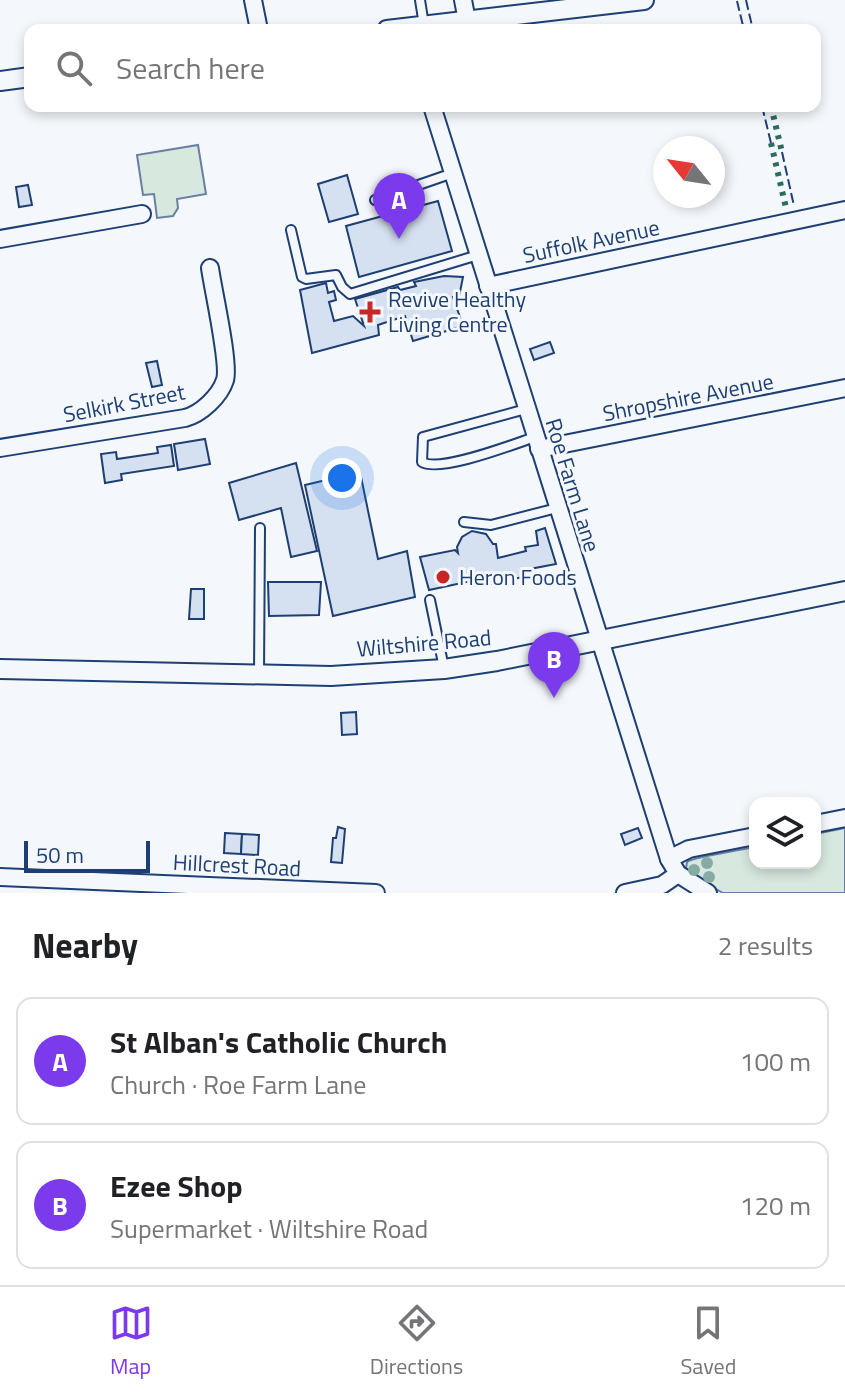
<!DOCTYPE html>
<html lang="en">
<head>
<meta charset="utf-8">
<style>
	:root { --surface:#fff; --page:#f6f6f6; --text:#202124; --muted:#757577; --line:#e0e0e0; --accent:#7c3aed }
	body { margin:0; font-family:"Titillium Web",sans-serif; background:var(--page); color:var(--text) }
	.controls { position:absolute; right:24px; bottom:24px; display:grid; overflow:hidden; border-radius:16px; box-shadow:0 4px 12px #0003 }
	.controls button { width:72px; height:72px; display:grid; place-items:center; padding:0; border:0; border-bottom:2px solid var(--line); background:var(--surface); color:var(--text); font:40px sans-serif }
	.compass { position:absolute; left:653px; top:136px; width:72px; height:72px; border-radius:50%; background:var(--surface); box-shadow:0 4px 12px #0003; rotate:300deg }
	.scale { position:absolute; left:24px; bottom:20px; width:126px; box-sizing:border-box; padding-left:8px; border:4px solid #1d3f73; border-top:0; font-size:22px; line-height:28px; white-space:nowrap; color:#1d3f73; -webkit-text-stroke:6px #f4f7fb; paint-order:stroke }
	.you { position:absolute; left:342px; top:478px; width:28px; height:28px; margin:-20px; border:6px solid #fff; border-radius:50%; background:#1a73e8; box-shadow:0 0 0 12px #1a73e833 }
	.badge { display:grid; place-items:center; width:52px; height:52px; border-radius:50%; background:var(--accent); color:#fff; font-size:26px; font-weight:700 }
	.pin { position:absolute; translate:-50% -66px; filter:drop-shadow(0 2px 4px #0008) }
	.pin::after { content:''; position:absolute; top:42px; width:28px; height:24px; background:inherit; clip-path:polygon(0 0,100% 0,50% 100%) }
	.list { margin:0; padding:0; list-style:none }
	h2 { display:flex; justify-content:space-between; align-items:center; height:104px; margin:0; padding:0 32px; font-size:34px }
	h2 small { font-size:26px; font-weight:400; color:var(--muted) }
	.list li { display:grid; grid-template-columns:52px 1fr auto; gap:24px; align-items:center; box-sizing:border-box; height:128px; margin:0 16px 16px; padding:0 16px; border:2px solid var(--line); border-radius:16px }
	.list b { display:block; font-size:30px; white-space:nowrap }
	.list p { margin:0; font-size:26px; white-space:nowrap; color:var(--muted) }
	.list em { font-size:26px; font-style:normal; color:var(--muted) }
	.icon { flex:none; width:44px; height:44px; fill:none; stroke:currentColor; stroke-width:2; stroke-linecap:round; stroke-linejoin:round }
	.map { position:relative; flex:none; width:845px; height:893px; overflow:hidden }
	.search { position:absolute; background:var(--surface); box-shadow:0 4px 12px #0003; left:24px; right:24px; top:24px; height:88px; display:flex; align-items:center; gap:20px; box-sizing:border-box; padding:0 28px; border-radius:16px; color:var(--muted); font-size:30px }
	.sheet { height:392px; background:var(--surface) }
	nav { display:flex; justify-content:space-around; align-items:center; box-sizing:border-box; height:112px; border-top:2px solid var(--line); background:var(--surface); font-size:22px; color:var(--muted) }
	nav a { display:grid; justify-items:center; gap:4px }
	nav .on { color:var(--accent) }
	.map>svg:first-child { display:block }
	.green { fill:#d7e8df; stroke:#687fa3; stroke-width:2 }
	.building { fill:#d5e0f0; stroke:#1d3f73; stroke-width:2 }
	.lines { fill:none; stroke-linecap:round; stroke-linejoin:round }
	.service-casing { stroke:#1d3f73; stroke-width:12 }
	.minor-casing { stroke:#1d3f73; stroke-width:20 }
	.tertiary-casing { stroke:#1d3f73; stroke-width:22 }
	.service { stroke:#f4f7fb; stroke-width:8 }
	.minor { stroke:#f4f7fb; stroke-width:16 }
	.tertiary { stroke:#f4f7fb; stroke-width:18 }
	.hedge { stroke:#2c6c60; stroke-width:6; stroke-dasharray:4 6; stroke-linecap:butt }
	.fence { stroke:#1d3f73; stroke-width:2; stroke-dasharray:10 4; stroke-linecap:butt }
	.tree { fill:#86aba6 }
	.poi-dot { fill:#c62828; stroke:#f4f7fb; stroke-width:3 }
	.labels { text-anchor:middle; stroke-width:6; stroke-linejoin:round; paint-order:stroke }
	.street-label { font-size:22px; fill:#1d3f73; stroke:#f4f7fb }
	.poi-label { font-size:22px; fill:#1d3f73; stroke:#f4f7fb; text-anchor:start }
</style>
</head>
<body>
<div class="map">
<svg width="845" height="893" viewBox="0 0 845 893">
	<rect width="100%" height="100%" fill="#f4f7fb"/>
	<!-- green -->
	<g class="green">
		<path d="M 198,145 L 206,194 L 177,199 L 178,208 L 173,216 L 157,218 L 154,194 L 143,195 L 137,155 Z"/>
		<path d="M 845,828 L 845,893 L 723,893 L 691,875 L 686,868 L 687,862 C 693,857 742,850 755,847 L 755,863 L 815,863 L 815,834 Z"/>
	</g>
	<!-- building -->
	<g class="building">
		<path d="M 347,175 L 358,214 L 329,222 L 318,184 Z"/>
		<path d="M 28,185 L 32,205 L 19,207 L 16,187 Z"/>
		<path d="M 438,201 L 452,251 L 359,277 L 346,226 Z"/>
		<path d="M 444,276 L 463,277 L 459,297 L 453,297 L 463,326 L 413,341 L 405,316 L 378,325 L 379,335 L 312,353 L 300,290 L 326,283 L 328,293 L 334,291 L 336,300 L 329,302 L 334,321 L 353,316 L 364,326 L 355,299 L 398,287 L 400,290 L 416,286 L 414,282 Z"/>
		<path d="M 550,342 L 554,353 L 534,360 L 530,349 Z"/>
		<path d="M 157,361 L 162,385 L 152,387 L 146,363 Z"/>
		<path d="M 205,439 L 210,464 L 178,470 L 174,444 Z"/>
		<path d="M 171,445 L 174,466 L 121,474 L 122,480 L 105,483 L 101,454 L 116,452 L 117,459 L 158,453 L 157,447 Z"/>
		<path d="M 296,463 L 317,551 L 291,557 L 281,508 L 239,520 L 229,483 Z"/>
		<path d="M 360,472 L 378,559 L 407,551 L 415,597 L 333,616 L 305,485 Z"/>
		<path d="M 545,528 L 556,564 L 530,569 L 527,576 L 501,582 L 501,585 L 495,586 L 495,583 L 475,586 L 471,581 L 429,590 L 420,557 L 455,550 L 458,553 L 457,547 L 462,537 L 472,531 L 486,534 L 493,544 L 496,544 L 498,558 L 526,551 L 525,547 L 538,545 L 536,531 Z"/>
		<path d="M 268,582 L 321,582 L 319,615 L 269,616 Z"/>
		<path d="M 191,589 L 204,589 L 204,619 L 189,619 Z"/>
		<path d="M 356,712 L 357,734 L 342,735 L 341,713 Z"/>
		<path d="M 338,827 L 345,829 L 342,863 L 331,862 L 333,838 L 336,838 Z"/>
		<path d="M 638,828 L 642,838 L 625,845 L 621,834 Z"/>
		<path d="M 225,833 L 242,834 L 241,854 L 224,853 Z"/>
		<path d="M 242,834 L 259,835 L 258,855 L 241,854 Z"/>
	</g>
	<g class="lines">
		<!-- service casing -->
		<g class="service-casing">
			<g id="service">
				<path d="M 420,0 L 424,25"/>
				<path d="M 375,200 L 453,173"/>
				<path d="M 291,230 L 302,277 L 306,279 L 336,275 L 342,287 L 350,294 L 478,255"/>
				<path d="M 526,409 L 423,437 L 422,462 C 440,473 514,444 535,437"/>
				<path d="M 464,522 L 491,525 L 557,508"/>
				<path d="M 430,600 L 444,668"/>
				<path d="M 259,674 L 260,528"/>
			</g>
		</g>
		<!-- minor casing -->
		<g class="minor-casing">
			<g id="minor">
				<path d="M 253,0 L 259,30"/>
				<path d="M 463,0 L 467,21"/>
				<path d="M 432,106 L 669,859 L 678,874 L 708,893"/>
				<path d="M 0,239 L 142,214"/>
				<path d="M 488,286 L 845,210"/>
				<path d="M 0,448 L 185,418 C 201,414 220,396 225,380 C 230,364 213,290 210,268"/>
				<path d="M 539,449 L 845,388"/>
				<path d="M 815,824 L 845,818"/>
				<path d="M 669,859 L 689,849 L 755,836"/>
				<path d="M 0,877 L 376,893"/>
				<path d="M 625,893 L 662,885 L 678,874"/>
			</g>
		</g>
		<!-- tertiary casing -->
		<g class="tertiary-casing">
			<g id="tertiary">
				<path d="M 387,30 L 644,0"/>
				<path d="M 0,81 L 30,77"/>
				<path d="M 0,669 L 331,676 L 444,669 L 497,661 L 845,591"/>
			</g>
		</g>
		<!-- service -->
		<use href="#service" class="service"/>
		<!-- minor -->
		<use href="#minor" class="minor"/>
		<!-- tertiary -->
		<use href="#tertiary" class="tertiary"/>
		<!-- hedge -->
		<g class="hedge">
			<path d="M 771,106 L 782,152"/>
			<path d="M 771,143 L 786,208"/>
		</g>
		<!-- fence -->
		<g class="fence">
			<path d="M 746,0 L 753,30"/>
			<path d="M 737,1 L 744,30"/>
			<path d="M 762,106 L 771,143"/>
			<path d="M 782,152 L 794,206"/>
		</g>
	</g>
	<!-- trees -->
	<g class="tree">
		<circle cx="707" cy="863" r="6"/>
		<circle cx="694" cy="870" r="6"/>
		<circle cx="709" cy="877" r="6"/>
	</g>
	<!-- markers -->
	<g class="poi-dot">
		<path d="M366 300h8v8h8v8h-8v8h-8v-8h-8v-8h8z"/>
		<circle cx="443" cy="577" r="8"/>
	</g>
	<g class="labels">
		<!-- street labels -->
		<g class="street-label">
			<text transform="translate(591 241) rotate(-12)" y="8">Suffolk Avenue</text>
			<text transform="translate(688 397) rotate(-11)" y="8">Shropshire Avenue</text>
			<text transform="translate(124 403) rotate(-11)" y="8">Selkirk Street</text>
			<text transform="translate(573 485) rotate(73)" y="8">Roe Farm Lane</text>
			<text transform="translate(424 643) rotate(-5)" y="8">Wiltshire Road</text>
			<text transform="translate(237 865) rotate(3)" y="8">Hillcrest Road</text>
		</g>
		<!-- poi labels -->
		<g class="poi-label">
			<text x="388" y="307">Revive Healthy<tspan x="388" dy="25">Living Centre</tspan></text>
			<text x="459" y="585">Heron Foods</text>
		</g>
	</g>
</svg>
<div class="controls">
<button><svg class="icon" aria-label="layers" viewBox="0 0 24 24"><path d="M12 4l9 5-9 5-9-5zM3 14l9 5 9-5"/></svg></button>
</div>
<svg class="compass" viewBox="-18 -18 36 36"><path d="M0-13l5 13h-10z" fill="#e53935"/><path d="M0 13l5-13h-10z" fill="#757577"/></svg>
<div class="scale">50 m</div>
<div class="you"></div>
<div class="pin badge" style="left:399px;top:239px">A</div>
<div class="pin badge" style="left:554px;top:698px">B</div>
<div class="search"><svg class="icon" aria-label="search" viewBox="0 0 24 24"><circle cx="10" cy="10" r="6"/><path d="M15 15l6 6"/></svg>Search here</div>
</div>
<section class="sheet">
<h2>Nearby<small>2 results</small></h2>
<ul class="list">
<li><span class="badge">A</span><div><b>St Alban's Catholic Church</b><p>Church · Roe Farm Lane</p></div><em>100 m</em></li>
<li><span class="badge">B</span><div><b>Ezee Shop</b><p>Supermarket · Wiltshire Road</p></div><em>120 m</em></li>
</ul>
</section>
<nav>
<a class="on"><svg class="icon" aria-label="map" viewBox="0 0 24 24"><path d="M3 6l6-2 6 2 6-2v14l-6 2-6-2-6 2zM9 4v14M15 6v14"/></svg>Map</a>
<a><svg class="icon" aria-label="directions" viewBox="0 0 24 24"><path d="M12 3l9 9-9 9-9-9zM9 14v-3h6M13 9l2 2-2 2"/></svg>Directions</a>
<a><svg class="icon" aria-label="saved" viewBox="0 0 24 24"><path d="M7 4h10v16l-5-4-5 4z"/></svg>Saved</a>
</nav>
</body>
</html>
